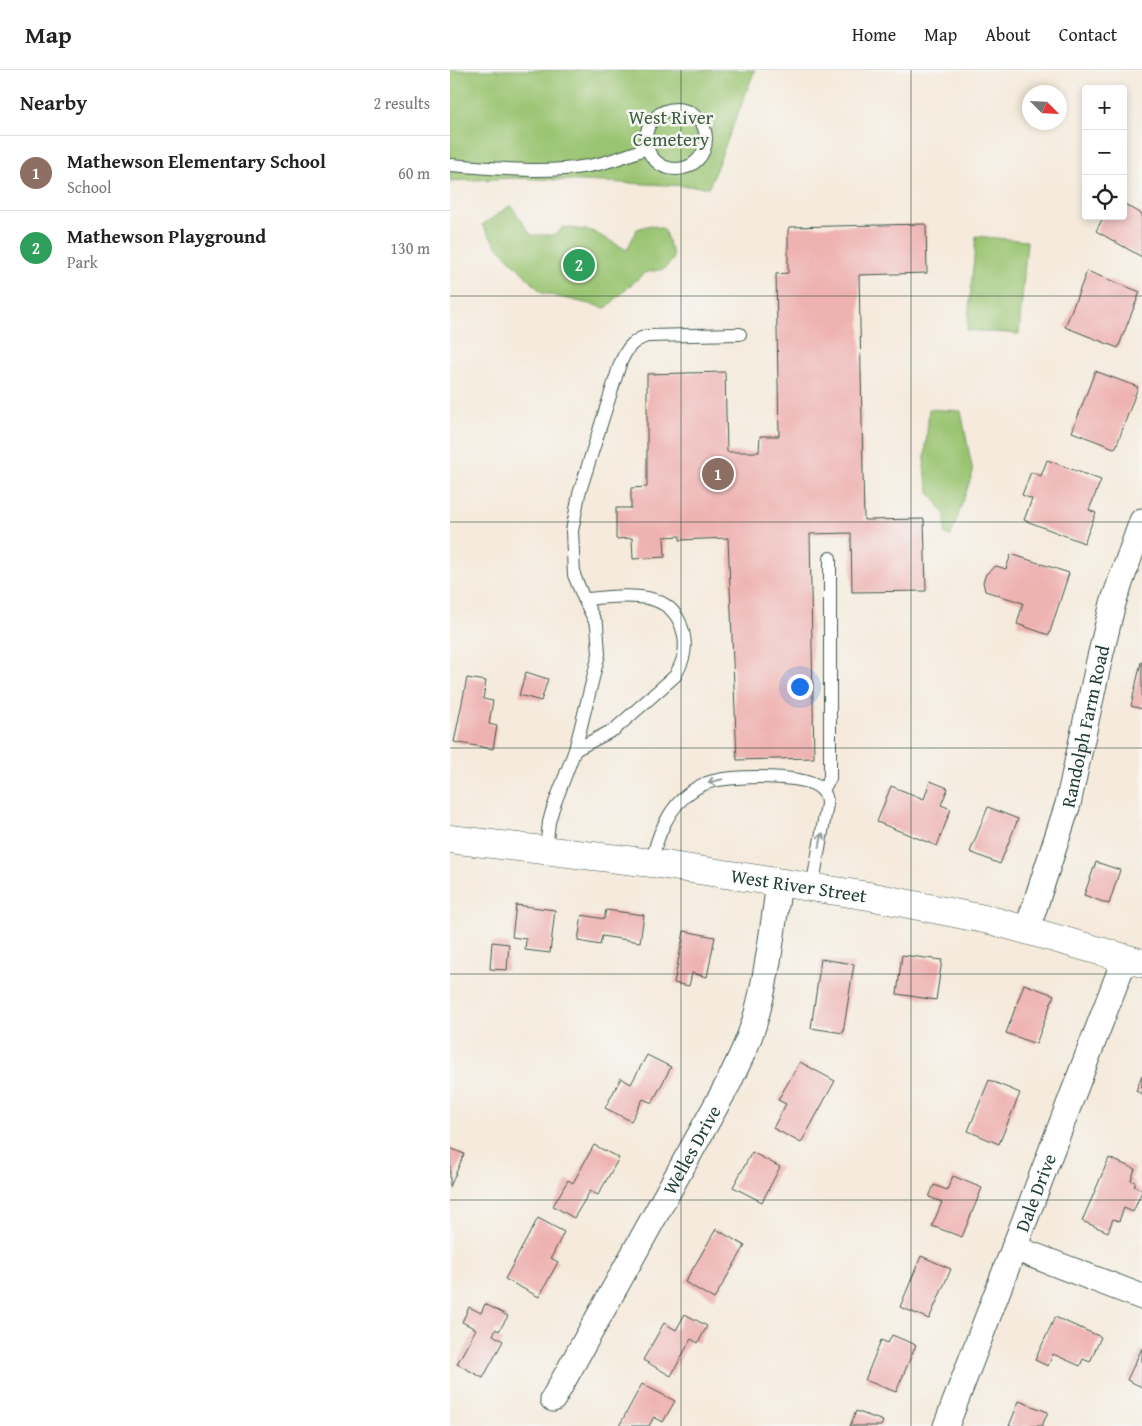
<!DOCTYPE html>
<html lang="en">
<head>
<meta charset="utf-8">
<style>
	:root { --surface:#fff; --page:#f2f2f2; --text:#222; --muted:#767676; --line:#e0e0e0; --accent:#111827 }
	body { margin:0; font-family:"Gentium Book Plus",serif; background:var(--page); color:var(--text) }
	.controls { position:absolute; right:15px; top:15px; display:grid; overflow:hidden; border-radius:5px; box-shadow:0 2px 8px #0003 }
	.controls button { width:45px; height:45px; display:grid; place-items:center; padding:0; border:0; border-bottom:1px solid var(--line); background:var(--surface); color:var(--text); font:25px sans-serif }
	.compass { position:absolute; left:572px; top:15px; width:45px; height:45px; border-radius:50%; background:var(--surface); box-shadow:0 2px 8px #0003; rotate:114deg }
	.you { position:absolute; left:349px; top:616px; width:18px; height:18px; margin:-12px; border:4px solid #fff; border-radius:50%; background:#1a73e8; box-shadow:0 0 0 8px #1a73e833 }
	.badge { display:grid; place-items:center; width:32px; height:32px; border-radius:50%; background:var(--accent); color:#fff; font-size:16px; font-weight:700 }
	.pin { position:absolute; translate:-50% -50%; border:2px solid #fff; box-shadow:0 1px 5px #0006 }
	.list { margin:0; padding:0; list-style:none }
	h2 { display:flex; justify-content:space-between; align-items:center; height:65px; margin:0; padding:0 20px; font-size:21px }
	h2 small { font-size:16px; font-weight:400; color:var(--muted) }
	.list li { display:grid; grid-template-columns:32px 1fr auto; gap:15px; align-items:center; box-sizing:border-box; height:75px; padding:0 20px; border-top:1px solid var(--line) }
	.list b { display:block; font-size:19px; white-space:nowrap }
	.list p { margin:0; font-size:16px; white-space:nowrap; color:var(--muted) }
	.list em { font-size:16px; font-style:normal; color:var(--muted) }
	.icon { flex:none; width:28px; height:28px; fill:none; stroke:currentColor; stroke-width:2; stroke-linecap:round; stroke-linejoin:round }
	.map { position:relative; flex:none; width:692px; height:1356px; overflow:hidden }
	header { display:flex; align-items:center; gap:30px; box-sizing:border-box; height:70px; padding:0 25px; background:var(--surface); border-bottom:1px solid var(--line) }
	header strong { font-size:24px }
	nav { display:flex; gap:28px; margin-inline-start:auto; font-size:18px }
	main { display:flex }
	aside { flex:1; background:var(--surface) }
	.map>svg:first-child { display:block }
	.green { fill:#9ac471; stroke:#5c8052 }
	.building { fill:#eeb2b1 }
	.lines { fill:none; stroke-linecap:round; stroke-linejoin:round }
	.service-casing { stroke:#3f574d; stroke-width:14 }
	.minor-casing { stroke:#3f574d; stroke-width:27 }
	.tertiary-casing { stroke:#3f574d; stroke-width:29 }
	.service { stroke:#fff; stroke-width:12 }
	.minor { stroke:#fff; stroke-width:25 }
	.tertiary { stroke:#fff; stroke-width:28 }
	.oneway { stroke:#8f9e9a }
	.grid { fill:none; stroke:#1f3d34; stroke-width:1; stroke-opacity:0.55 }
	.labels { text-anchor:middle; stroke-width:5; stroke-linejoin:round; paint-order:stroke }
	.park-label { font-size:19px; fill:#3e5f43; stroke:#f6f6f2 }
	.street-label { font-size:19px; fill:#1f3d34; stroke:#f6f6f2 }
</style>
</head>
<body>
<header>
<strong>Map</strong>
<nav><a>Home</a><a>Map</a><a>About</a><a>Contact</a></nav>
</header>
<main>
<aside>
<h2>Nearby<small>2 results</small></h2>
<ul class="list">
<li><span class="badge" style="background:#8d6e63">1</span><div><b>Mathewson Elementary School</b><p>School</p></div><em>60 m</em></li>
<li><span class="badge" style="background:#2e9e5b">2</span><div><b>Mathewson Playground</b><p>Park</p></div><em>130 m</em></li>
</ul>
</aside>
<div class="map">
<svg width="692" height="1356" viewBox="0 0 692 1356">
	<rect width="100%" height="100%" fill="#f6f6f2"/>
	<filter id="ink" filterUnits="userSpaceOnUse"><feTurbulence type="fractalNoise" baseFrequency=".02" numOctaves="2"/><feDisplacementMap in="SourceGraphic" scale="10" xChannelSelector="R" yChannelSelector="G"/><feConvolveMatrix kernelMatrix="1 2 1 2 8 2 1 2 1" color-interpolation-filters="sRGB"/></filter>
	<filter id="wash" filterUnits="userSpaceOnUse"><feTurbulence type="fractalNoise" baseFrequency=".0096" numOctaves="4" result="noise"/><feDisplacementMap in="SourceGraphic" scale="20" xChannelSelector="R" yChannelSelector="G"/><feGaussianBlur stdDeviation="1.12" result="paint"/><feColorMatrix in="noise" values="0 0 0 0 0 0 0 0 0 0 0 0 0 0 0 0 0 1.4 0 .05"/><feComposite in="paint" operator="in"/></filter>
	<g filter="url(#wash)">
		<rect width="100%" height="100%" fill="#f5eadb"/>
		<!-- green -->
		<g class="green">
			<path d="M 0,0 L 305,0 L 259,117 L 66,108 L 0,111 Z"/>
			<path d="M 61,135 L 81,165 L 105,165 L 113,157 L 142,161 L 177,180 L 187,159 L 200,155 L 214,159 L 223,184 L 223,190 L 214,199 L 194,203 L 156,238 L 92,223 L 46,175 L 32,155 Z"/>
			<path d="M 526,166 L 577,171 L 569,264 L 517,260 Z"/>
			<path d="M 479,339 L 511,341 L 523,402 L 501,466 L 495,464 L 495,446 L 488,434 L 480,424 L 474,398 Z"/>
		</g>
		<g id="blocks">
			<!-- building -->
			<g class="building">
				<path d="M 673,133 L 692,144 L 692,187 L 646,161 L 654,146 L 673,146 Z"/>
				<path d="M 476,154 L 477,203 L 409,205 L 414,450 L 474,449 L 476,521 L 402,522 L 401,463 L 360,464 L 364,688 L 287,690 L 278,468 L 230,470 L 230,466 L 214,467 L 215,487 L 183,489 L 182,468 L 166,469 L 166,438 L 181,438 L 181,418 L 197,417 L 197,304 L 275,302 L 277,382 L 309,382 L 310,366 L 329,366 L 326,204 L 338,203 L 338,160 L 339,157 Z"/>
				<path d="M 637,201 L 690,222 L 668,278 L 615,257 Z"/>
				<path d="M 645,301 L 688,317 L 666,377 L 664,378 L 622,362 Z"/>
				<path d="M 597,390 L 651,410 L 639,440 L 646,443 L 634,473 L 574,450 L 582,429 L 572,425 L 581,402 L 591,406 Z"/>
				<path d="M 561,484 L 619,503 L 599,565 L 567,554 L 573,533 L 535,521 L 533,512 L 536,504 L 546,496 L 556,499 Z"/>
				<path d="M 691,592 L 692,592 L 692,639 L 681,636 Z"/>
				<path d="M 76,602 L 98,609 L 91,631 L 69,625 Z"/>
				<path d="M 17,608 L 36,611 L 33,629 L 43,631 L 39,654 L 47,656 L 43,679 L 4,672 Z"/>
				<path d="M 480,711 L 498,718 L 491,735 L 501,739 L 487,776 L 427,752 L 441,716 L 474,729 Z"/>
				<path d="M 538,737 L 568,749 L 550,794 L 520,782 Z"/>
				<path d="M 646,792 L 670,800 L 659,834 L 634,825 Z"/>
				<path d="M 66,835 L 105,840 L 100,883 L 75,880 L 76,869 L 62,867 Z"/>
				<path d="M 156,840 L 194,845 L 190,872 L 152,866 L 150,875 L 128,871 L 132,845 L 154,849 Z"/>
				<path d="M 234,861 L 265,867 L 257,907 L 242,903 L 239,916 L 224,913 Z"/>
				<path d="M 42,872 L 59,874 L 57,900 L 40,899 Z"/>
				<path d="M 452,885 L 492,890 L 486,930 L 447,924 Z"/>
				<path d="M 371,889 L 404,894 L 393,963 L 361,958 Z"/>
				<path d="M 574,914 L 604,925 L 586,974 L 556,963 Z"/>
				<path d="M 197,985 L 221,997 L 202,1033 L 193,1029 L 181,1051 L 155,1038 L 171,1008 L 181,1014 Z"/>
				<path d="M 350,992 L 385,1011 L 351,1073 L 323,1058 L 336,1034 L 328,1030 Z"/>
				<path d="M 692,1005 L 692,1024 L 686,1021 Z"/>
				<path d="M 539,1010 L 570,1023 L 549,1074 L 518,1061 Z"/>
				<path d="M 144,1075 L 169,1088 L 148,1125 L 140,1121 L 124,1148 L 103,1136 L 118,1110 L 123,1113 Z"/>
				<path d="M 0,1078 L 14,1084 L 0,1117 Z"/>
				<path d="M 302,1082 L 330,1097 L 312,1132 L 283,1117 Z"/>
				<path d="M 659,1088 L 685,1099 L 681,1110 L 686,1113 L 684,1116 L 692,1120 L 692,1121 L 683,1142 L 674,1138 L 669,1151 L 663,1149 L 658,1162 L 632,1151 Z"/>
				<path d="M 503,1106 L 532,1118 L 512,1167 L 482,1156 L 492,1132 L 479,1127 L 484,1115 L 497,1120 Z"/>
				<path d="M 88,1148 L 114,1162 L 101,1188 L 108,1192 L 89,1227 L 55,1209 Z"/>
				<path d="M 266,1159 L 295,1176 L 264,1229 L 235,1212 Z"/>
				<path d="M 471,1186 L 501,1199 L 479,1249 L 450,1237 Z"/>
				<path d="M 35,1234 L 58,1246 L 49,1261 L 46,1259 L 43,1265 L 53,1271 L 33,1308 L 7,1294 L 26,1259 L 12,1252 L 19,1237 L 31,1243 Z"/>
				<path d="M 235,1244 L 257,1256 L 248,1273 L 241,1269 L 221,1306 L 193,1290 L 214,1253 L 226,1260 Z"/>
				<path d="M 605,1247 L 651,1267 L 640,1292 L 633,1289 L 630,1296 L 603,1284 L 598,1296 L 585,1290 Z"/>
				<path d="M 442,1265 L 466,1275 L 446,1322 L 415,1310 L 431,1270 L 438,1273 Z"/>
				<path d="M 692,1278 L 692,1317 L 677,1310 Z"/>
				<path d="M 192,1314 L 225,1331 L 213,1352 L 204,1347 L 199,1356 L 169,1356 Z"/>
				<path d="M 569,1331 L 598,1342 L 592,1356 L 559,1356 Z"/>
				<path d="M 406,1341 L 433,1351 L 431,1356 L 400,1356 Z"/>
			</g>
		</g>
	</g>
	<g filter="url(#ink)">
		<use href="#blocks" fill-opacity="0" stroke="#3f574d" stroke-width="1"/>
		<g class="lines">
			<!-- service casing -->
			<g class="service-casing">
				<g id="service">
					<circle cx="226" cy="69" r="30"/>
					<path d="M 0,95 C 45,98 93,104 138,96 C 158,93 178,85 197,78"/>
					<path d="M 125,680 L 165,659 L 225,606 C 234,590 238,577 232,558 C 219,516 168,527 134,529"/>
					<path d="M 373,720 L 380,708 L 380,488"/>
					<path d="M 96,780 L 99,752 L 103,738 L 125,680 L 149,584 L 147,555 L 134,529 L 124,505 L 122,461 L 129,424 L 170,294 C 176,280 181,271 197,266 L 290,264"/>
					<path d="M 202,793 C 206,767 219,736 242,721 C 248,716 256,713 263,711 C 285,706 357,703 372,720 C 376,724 377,728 377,734 L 362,818"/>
				</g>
			</g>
			<!-- minor casing -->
			<g class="minor-casing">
				<g id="minor">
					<path id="s1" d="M 577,860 L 618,734 L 649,591 L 663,533 L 692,451"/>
					<path d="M 564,1178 L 692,1227"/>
					<path id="s2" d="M 103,1329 L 278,1014 C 290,989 302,965 308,939 C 319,897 323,855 329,813"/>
					<path id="s3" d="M 496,1356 L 675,888"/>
				</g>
			</g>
			<!-- tertiary casing -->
			<g class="tertiary-casing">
				<g id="tertiary">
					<path id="s4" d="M 0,769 L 202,793 L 419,826 L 544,851 L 692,893"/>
				</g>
			</g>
			<!-- service -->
			<use href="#service" class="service"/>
			<!-- minor -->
			<use href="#minor" class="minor"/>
			<!-- tertiary -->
			<use href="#tertiary" class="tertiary"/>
		</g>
		<!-- one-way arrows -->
		<defs><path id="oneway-shaft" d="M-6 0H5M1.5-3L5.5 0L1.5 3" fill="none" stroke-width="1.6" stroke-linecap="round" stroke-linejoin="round" transform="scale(1.25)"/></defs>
		<g class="oneway">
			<use href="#oneway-shaft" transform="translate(265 711) rotate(167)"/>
			<use href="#oneway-shaft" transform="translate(371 770) rotate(-79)"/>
		</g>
	</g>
	<!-- grid -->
	<path class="grid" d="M 231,0 L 231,1356M 461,0 L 461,1356M 0,226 L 692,226M 0,452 L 692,452M 0,678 L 692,678M 0,904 L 692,904M 0,1130 L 692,1130"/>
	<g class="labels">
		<!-- park labels -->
		<g class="park-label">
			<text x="221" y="54">West River<tspan x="221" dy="22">Cemetery</tspan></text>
		</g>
		<!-- street labels -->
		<g class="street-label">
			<text dy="7" stroke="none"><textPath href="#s1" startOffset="212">Randolph Farm Road</textPath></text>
			<text dy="7" stroke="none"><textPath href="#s4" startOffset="352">West River Street</textPath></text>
			<text dy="7" stroke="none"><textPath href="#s2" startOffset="285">Welles Drive</textPath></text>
			<text dy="7" stroke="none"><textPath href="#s3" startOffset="250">Dale Drive</textPath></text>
		</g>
	</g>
</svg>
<div class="controls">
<button>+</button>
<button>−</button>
<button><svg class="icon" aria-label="locate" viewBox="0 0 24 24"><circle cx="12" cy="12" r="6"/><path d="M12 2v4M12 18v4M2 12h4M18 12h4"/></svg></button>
</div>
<svg class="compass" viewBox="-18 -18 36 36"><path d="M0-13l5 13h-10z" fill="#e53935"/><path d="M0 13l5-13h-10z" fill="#767676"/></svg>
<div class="you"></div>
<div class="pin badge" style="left:268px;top:404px;background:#8d6e63">1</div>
<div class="pin badge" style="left:129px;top:195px;background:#2e9e5b">2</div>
</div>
</main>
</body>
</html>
